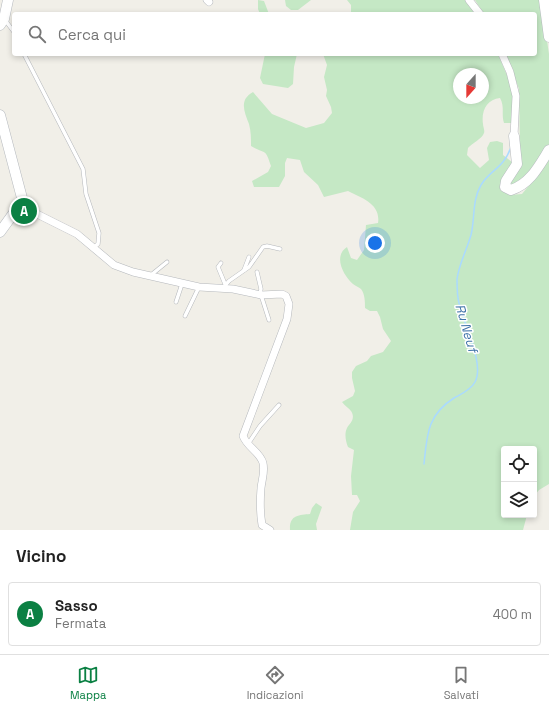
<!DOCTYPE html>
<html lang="it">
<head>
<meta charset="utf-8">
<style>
	:root { --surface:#fff; --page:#f6f6f6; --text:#222; --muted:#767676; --line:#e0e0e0; --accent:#0b8043 }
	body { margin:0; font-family:"Space Grotesk",sans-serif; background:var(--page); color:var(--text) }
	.controls { position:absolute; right:12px; bottom:12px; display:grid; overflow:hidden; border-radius:4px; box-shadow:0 2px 6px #0003 }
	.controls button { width:36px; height:36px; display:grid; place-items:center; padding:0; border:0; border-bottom:1px solid var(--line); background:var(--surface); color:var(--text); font:20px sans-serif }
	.compass { position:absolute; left:453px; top:68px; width:36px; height:36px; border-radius:50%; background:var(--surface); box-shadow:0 2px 6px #0003; rotate:201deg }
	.you { position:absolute; left:375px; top:243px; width:14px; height:14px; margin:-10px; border:3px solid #fff; border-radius:50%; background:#1a73e8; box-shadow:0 0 0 6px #1a73e833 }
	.badge { display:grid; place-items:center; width:26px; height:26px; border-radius:50%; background:var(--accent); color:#fff; font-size:13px; font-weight:700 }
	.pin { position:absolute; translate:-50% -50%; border:2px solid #fff; box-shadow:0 1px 4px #0006 }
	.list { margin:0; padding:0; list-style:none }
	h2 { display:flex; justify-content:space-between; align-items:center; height:52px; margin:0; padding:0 16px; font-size:17px }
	h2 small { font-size:13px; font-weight:400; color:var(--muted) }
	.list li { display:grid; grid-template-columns:26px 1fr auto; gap:12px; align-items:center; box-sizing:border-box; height:64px; margin:0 8px 8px; padding:0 8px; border:1px solid var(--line); border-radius:4px }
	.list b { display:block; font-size:15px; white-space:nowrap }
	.list p { margin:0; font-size:13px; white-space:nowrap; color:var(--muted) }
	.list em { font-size:13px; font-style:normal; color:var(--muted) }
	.icon { flex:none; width:22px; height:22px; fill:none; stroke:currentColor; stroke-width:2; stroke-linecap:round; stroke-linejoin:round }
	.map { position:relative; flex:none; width:549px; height:530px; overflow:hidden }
	.search { position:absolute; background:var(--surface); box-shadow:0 2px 6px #0003; left:12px; right:12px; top:12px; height:44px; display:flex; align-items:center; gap:10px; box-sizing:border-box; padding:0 14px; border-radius:4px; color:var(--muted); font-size:15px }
	.sheet { height:124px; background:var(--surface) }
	nav { display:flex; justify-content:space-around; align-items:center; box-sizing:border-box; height:56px; border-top:1px solid var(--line); background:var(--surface); font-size:11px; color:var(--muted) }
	nav a { display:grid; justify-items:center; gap:2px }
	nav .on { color:var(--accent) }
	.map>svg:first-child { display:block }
	.green { fill:#c5e8c5; fill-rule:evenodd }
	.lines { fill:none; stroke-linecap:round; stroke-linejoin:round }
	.stream { stroke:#aadaff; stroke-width:1.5 }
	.lane-casing { stroke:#b5b8bc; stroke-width:4.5 }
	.street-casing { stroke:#b5b8bc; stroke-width:8 }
	.secondary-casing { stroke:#b6babf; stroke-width:11 }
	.lane { stroke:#fff; stroke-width:3.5 }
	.street { stroke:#fff; stroke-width:7 }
	.secondary { stroke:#fff; stroke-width:10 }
	.labels { text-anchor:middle; stroke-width:3; stroke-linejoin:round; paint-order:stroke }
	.water-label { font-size:13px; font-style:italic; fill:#4174aa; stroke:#fff }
</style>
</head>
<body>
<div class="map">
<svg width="549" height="530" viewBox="0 0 549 530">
	<rect width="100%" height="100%" fill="#f1efe8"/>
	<!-- green -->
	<g class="green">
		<path d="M 258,0 L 264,1 L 269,14 L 260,14 L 258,9 Z"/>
		<path d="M 285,0 L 311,0 L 298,10 L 291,10 L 286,6 Z"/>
		<path d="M 347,0 L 466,0 L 476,14 L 351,14 L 351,5 Z"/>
		<path d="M 475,0 L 541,0 L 549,54 L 549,144 L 542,156 L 518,185 L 508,185 L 520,149 L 519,89 L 506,54 L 535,54 L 535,14 L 484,14 Z"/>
		<path d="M 265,54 L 297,54 L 294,67 L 293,84 L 288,88 L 263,84 L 260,78 Z"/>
		<path d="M 323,54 L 498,54 L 509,80 L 514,99 L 511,123 L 504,123 C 501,114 505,107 500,98 C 487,99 481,111 483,124 C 483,127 485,130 484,133 C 482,139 472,143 468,148 L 467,155 L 480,168 L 489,160 L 487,148 L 490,142 L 497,141 L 503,143 L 503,155 L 512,162 L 511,168 L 501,189 L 510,195 L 522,194 L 535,178 L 549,157 L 549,484 L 539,490 L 534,496 L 534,449 L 504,449 L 504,515 L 527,515 L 523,530 L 350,530 L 353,512 L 360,501 L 357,495 L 352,495 L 351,476 L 354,450 L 348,447 C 346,442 344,434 347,428 C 350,423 356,419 351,411 C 349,408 345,406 342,402 L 353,396 L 355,391 L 352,378 L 352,372 L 356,366 L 367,361 L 371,356 L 383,352 L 391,341 L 383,329 L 380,317 L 377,311 L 370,311 L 365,308 C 365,302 365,294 361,289 C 359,287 355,286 353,284 C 343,275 333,256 347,247 L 351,258 L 357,260 L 364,250 L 366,225 L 378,223 C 381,204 362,198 348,191 L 324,197 L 318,185 L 304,172 L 300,160 L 287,158 L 285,163 L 285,176 L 279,187 L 254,187 L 252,181 L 268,172 L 271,166 C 265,147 266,155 251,146 C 251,139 251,131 249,124 C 244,111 239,100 253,92 L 272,114 L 306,128 L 324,123 L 332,113 L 331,107 L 326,96 L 327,90 L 324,77 L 327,65 ZM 459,74 L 483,74 L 483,98 L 459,98 Z"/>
		<path d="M 316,503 L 322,507 L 316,524 L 317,530 L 290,530 C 289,515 299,515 310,514 L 312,508 Z"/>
	</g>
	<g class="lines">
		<!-- stream -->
		<path class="stream" d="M 424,464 C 427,435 427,415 454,398 C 461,394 471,390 475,382 C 485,364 463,322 459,303 C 457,296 457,286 457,279 C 459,264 467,249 471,235 C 475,219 472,200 481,185 C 490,170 504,168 511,147"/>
		<!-- lane casing -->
		<g class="lane-casing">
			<g id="lane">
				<path d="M 5,20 L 14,32"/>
				<path d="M 24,54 L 83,169 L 86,194 L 99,233 L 98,244 L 94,247"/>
				<path d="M 221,263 L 218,267 L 225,284"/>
				<path d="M 244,270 L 249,257"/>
				<path d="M 257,272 L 261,289 L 260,294"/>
				<path d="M 151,275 L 167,262"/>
				<path d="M 223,288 L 229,281 L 249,267 L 263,247 L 267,246 L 280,249"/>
				<path d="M 261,295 L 269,320"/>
				<path d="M 176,302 L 182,284"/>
				<path d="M 185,316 L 199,287"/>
				<path d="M 248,444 L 260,426 L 279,405"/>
			</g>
		</g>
		<!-- street casing -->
		<g class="street-casing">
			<g id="street">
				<path d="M 207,0 L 209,2"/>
				<path d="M 469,0 L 480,14"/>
				<path d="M 502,54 L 510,72 L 516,96 L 514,136"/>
				<path d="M 21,203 L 35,213 L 77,234 L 114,265 L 133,272 L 199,287 L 233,289 L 261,295 L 282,294 L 286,296 L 289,304 L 287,319 L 243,436 C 247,447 260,452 263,463 C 265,472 262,479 261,488 C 260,500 260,513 262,525 L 270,530"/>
			</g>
		</g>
		<!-- secondary casing -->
		<g class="secondary-casing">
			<g id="secondary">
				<path d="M 544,0 L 549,37"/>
				<path d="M 0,25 L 4,19 L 8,0"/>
				<path d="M 0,115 L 22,198 L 21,203 L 0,232"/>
				<path d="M 514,136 L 517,164 L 506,181 L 505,187 L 511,190 C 530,184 539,166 549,150"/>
			</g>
		</g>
		<!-- lane -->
		<use href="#lane" class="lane"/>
		<!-- street -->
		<use href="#street" class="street"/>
		<!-- secondary -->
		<use href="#secondary" class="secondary"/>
	</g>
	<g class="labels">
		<!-- water labels -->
		<g class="water-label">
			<text transform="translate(467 328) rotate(74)" y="5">Ru Neuf</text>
		</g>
	</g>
</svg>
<div class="controls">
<button><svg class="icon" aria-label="locate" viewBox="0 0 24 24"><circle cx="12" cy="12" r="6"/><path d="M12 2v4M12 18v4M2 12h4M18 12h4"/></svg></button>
<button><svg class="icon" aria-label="layers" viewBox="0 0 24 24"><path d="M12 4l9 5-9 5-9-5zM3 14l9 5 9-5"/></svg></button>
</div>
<svg class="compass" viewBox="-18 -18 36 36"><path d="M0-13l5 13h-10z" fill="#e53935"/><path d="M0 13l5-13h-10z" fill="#767676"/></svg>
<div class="you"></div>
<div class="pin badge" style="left:24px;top:211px">A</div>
<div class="search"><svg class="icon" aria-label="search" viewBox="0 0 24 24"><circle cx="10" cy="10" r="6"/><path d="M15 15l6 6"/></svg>Cerca qui</div>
</div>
<section class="sheet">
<h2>Vicino<small></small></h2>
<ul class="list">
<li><span class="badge">A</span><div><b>Sasso</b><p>Fermata</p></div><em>400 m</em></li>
</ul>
</section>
<nav>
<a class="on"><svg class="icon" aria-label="map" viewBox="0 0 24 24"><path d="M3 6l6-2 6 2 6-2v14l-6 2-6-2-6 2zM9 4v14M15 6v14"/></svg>Mappa</a>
<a><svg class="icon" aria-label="directions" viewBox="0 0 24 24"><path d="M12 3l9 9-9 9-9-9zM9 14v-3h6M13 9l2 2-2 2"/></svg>Indicazioni</a>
<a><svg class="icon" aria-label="saved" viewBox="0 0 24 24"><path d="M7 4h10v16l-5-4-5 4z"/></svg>Salvati</a>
</nav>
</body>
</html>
